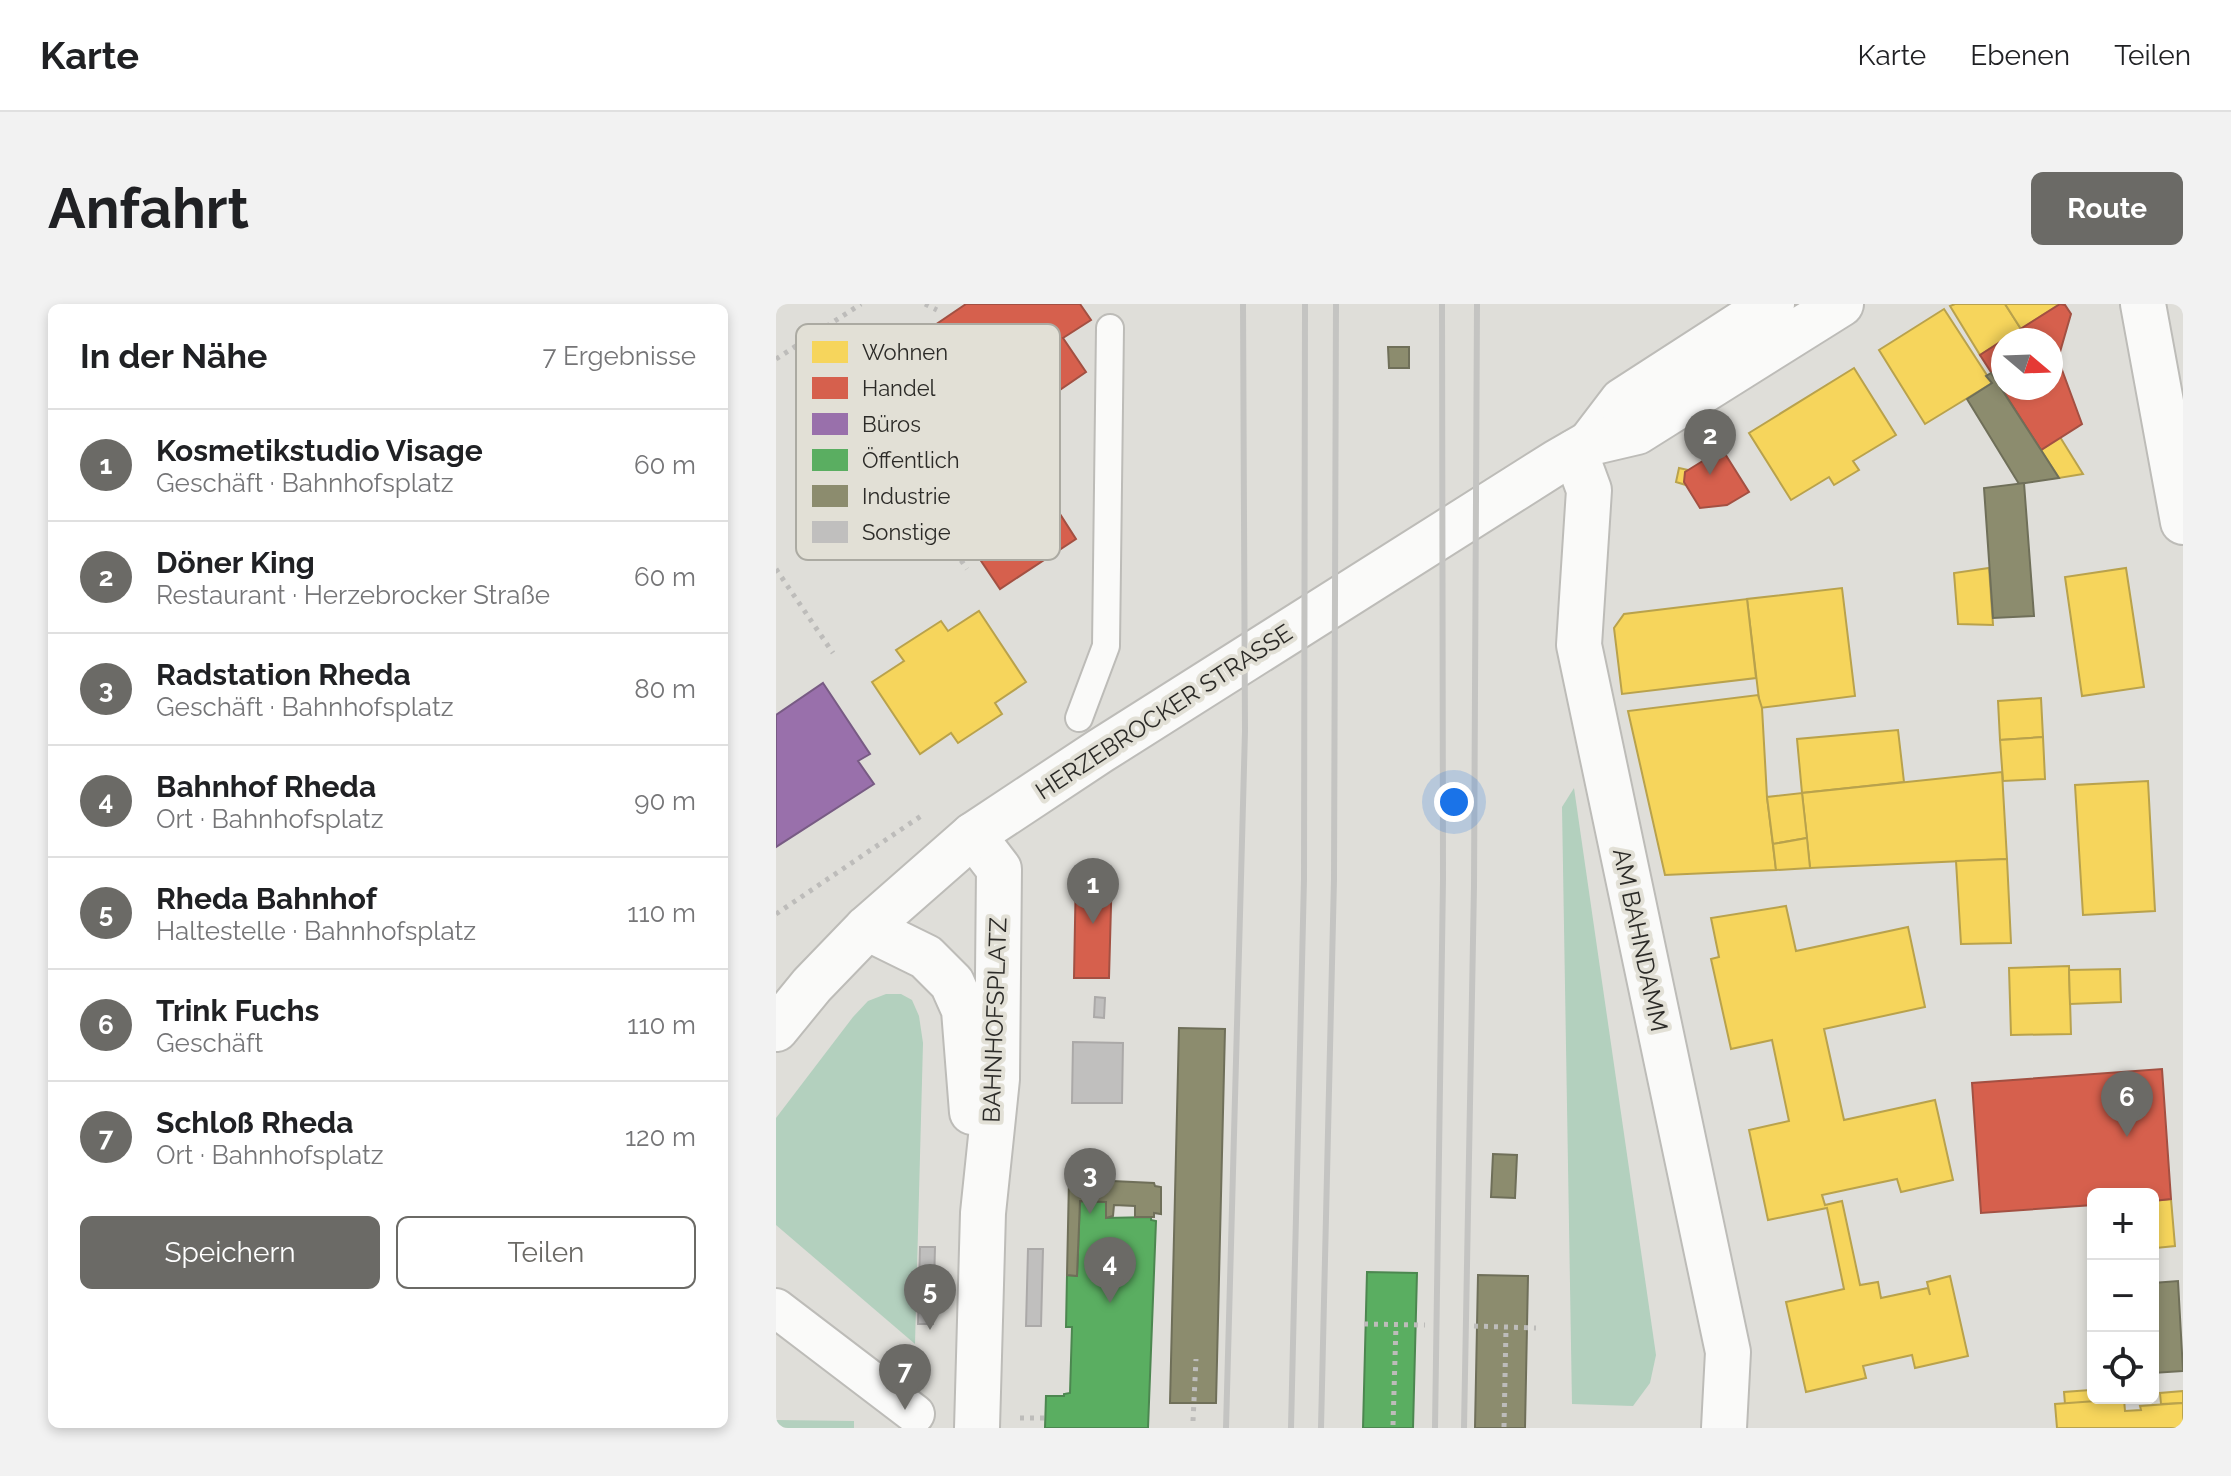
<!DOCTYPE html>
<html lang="de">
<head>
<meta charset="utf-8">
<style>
	:root { --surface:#fff; --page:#f2f2f2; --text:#202124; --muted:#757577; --line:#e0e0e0; --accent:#6b6a66 }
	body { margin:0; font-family:Raleway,sans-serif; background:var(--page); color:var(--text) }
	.controls { position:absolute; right:24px; bottom:24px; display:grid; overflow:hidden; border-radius:12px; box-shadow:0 4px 12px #0003 }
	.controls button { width:72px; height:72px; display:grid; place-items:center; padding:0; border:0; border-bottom:2px solid var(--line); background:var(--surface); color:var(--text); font:40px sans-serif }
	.compass { position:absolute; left:1215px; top:24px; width:72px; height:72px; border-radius:50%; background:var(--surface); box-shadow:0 4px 12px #0003; rotate:109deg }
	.you { position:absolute; left:678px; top:498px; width:28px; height:28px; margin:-20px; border:6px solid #fff; border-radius:50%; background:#1a73e8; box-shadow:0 0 0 12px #1a73e833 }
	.badge { display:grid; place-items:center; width:52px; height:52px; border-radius:50%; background:var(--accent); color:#fff; font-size:26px; font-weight:700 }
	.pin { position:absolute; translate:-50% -66px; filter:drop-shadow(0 2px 4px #0008) }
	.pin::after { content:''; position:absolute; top:42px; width:28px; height:24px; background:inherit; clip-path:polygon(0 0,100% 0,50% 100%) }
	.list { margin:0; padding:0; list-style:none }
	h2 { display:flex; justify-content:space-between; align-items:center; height:104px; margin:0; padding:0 32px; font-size:34px }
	h2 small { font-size:26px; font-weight:400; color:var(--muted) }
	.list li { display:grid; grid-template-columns:52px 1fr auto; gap:24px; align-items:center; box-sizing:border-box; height:112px; padding:0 32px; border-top:2px solid var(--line) }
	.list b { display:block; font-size:30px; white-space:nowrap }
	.list p { margin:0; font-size:26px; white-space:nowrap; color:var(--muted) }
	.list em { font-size:26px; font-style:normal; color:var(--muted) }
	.actions { display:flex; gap:16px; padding:24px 32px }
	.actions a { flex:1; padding:18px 0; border:2px solid var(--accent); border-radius:12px; text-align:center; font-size:28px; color:var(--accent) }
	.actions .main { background:var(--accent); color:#fff }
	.icon { flex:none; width:44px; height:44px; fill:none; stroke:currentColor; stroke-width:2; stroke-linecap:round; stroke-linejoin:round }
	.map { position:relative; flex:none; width:1407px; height:1124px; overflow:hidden; border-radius:12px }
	header { display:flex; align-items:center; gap:48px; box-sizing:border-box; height:112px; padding:0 40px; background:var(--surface); border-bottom:2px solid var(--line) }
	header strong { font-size:38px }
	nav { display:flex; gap:44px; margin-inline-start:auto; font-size:28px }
	.intro { display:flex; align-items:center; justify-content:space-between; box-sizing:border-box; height:192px; padding:0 48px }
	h1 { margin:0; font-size:56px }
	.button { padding:20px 36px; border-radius:12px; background:var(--accent); color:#fff; font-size:28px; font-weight:700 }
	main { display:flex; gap:48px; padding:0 48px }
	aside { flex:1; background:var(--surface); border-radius:12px; box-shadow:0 4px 12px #0003 }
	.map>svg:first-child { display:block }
	.green { fill:#b3d0be }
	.homes { fill:#f6d55c; stroke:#b9a24c; stroke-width:2 }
	.shops { fill:#d6604d; stroke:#a35042; stroke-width:2 }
	.offices { fill:#9970ab; stroke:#785b84; stroke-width:2 }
	.public { fill:#5aae61; stroke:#4c8750; stroke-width:2 }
	.industry { fill:#8c8c6e; stroke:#6f6f59; stroke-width:2 }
	.building { fill:#c0bfbe; stroke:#aba9a8; stroke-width:2 }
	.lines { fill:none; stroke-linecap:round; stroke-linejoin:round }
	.service-casing { stroke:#bdbcb8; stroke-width:30 }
	.pedestrian-casing { stroke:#bdbcb8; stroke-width:42 }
	.minor-casing { stroke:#bdbcb8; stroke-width:48 }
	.secondary-casing { stroke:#bdbcb8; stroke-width:48 }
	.path { stroke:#bdbcba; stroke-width:5; stroke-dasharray:4 6; stroke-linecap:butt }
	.service { stroke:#fafaf9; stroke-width:26 }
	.pedestrian { stroke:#fafaf9; stroke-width:38 }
	.minor { stroke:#fafaf9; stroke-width:44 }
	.secondary { stroke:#fafaf9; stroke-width:44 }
	.rail { stroke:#c4c4c2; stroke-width:6 }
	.labels { text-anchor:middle; stroke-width:8; stroke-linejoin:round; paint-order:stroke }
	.street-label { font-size:24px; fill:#2c2b28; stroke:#e2e0d6 }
	.key { fill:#e2e0d6; stroke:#abaaa2; stroke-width:2 }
	.key-label { font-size:22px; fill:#2c2b28 }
</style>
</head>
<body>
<header>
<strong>Karte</strong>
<nav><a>Karte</a><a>Ebenen</a><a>Teilen</a></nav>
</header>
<div class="intro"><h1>Anfahrt</h1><a class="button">Route</a></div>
<main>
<aside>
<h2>In der Nähe<small>7 Ergebnisse</small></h2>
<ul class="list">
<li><span class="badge">1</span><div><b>Kosmetikstudio Visage</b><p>Geschäft · Bahnhofsplatz</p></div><em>60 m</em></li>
<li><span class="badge">2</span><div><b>Döner King</b><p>Restaurant · Herzebrocker Straße</p></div><em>60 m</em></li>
<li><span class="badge">3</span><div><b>Radstation Rheda</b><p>Geschäft · Bahnhofsplatz</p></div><em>80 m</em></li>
<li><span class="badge">4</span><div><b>Bahnhof Rheda</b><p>Ort · Bahnhofsplatz</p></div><em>90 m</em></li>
<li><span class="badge">5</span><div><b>Rheda Bahnhof</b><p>Haltestelle · Bahnhofsplatz</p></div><em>110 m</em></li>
<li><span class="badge">6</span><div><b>Trink Fuchs</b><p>Geschäft</p></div><em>110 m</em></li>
<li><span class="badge">7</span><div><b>Schloß Rheda</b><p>Ort · Bahnhofsplatz</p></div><em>120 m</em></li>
</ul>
<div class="actions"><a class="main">Speichern</a><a>Teilen</a></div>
</aside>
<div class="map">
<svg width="1407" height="1124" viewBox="0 0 1407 1124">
	<rect width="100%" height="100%" fill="#dfded9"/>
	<!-- green -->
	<g class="green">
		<path d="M 798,484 L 880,1051 L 874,1079 L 857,1102 L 796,1100 L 786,503 Z"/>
		<path d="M 110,690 L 125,690 L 136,696 L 143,712 L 147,739 L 139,1040 L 0,921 L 0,814 L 77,713 L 92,697 Z"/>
		<path d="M 0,1116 L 78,1117 L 78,1124 L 0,1124 Z"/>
	</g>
	<!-- homes -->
	<g class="homes">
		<path d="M 1179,0 L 1229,0 L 1245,25 L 1204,51 L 1174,2 Z"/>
		<path d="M 1229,0 L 1284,0 L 1245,25 Z"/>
		<path d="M 1168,5 L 1216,79 L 1149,120 L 1103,46 Z"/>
		<path d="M 1078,64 L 1120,131 L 1077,157 L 1083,166 L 1058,181 L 1053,173 L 1015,196 L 973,129 Z"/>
		<path d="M 1284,133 L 1307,170 L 1283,174 L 1265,146 Z"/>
		<path d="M 903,164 L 912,166 L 909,168 L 910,181 L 900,178 Z"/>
		<path d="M 1213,264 L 1217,321 L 1182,320 L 1178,269 Z"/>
		<path d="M 1350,264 L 1368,383 L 1306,392 L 1289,273 Z"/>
		<path d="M 1066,284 L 1079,392 L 984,404 L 971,295 Z"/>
		<path d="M 971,295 L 980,374 L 846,390 L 838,324 L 848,310 Z"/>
		<path d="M 203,307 L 250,378 L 219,399 L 226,410 L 182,439 L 175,429 L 144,450 L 96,378 L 128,357 L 120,346 L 165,317 L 172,327 Z"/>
		<path d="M 982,391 L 986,404 L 991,493 L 1000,566 L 889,571 L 852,407 Z"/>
		<path d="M 1265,394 L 1267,433 L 1224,436 L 1222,397 Z"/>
		<path d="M 1122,426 L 1128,478 L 1026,489 L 1021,435 Z"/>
		<path d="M 1267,433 L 1269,475 L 1227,477 L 1224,436 Z"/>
		<path d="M 1226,468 L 1231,555 L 1034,564 L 1026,489 Z"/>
		<path d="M 1372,477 L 1379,607 L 1307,611 L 1299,481 Z"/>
		<path d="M 1026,489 L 1031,534 L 997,540 L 991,493 Z"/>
		<path d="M 1031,534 L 1034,564 L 1000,566 L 997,540 Z"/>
		<path d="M 1231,555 L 1235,639 L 1185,640 L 1180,557 Z"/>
		<path d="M 1010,602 L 1020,647 L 1132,623 L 1149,703 L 1048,725 L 1068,816 L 1159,796 L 1177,876 L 1125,888 L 1121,875 L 1046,891 L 1049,901 L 1066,897 L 1084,981 L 1102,978 L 1105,994 L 1152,984 L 1154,991 L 1151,978 L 1174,972 L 1192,1052 L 1139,1064 L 1136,1051 L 1087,1062 L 1090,1074 L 1030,1088 L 1010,998 L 1068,985 L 1051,904 L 992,916 L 973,826 L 1013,817 L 996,736 L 955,745 L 935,655 L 943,653 L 935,614 Z"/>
		<path d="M 1293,662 L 1295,730 L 1235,731 L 1233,664 Z"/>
		<path d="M 1344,665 L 1345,698 L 1294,700 L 1293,666 Z"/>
		<path d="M 1395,895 L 1399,942 L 1380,944 L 1377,897 Z"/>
		<path d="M 1314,1086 L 1316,1098 L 1289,1100 L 1288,1088 Z"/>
		<path d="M 1407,1087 L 1407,1099 L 1385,1100 L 1384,1089 Z"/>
		<path d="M 1348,1095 L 1349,1107 L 1365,1106 L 1364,1102 L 1407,1099 L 1407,1124 L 1281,1124 L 1279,1100 Z"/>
	</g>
	<!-- shops -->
	<g class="shops">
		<path d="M 190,0 L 304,0 L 315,16 L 287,34 L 310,68 L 272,94 L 249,59 L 205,89 L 241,143 L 244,140 L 263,168 L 259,171 L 300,235 L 224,285 L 201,251 L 197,254 L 179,224 L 175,226 L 156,199 L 160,196 L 124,143 L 120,145 L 102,117 L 105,115 L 85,86 L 119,63 L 117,59 L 129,51 L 131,55 L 163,34 L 156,23 Z"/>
		<path d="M 1284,0 L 1289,1 L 1295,10 L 1282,55 L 1306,120 L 1265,146 L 1204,51 L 1227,36 L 1227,84 L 1275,84 L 1275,36 L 1227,36 Z"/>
		<path d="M 946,145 L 973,188 L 951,201 L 924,204 L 908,178 L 909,168 Z"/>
		<path d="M 300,565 L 336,566 L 333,674 L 298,674 Z"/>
		<path d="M 1386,765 L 1395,895 L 1377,897 L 1377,890 L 1317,890 L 1317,901 L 1205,909 L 1196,779 Z"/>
	</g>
	<!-- offices -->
	<path class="offices" d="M 47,379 L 94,450 L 82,457 L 98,480 L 0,543 L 0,411 Z"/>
	<!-- public -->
	<g class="public">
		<path d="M 304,897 L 330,898 L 330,914 L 375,913 L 375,916 L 380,917 L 372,1124 L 269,1124 L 270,1092 L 288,1092 L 288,1090 L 294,1089 L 296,1023 L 290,1023 L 291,971 L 301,972 Z"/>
		<path d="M 591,968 L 641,969 L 637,1124 L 587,1124 Z"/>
	</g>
	<!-- industry -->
	<g class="industry">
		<path d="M 612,43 L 633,43 L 633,64 L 613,64 Z"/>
		<path d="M 1215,69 L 1265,146 L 1283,174 L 1243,180 L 1191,95 L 1216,79 L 1210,72 Z"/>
		<path d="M 1248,179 L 1258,312 L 1217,314 L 1208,184 Z"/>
		<path d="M 403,724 L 449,725 L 440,1099 L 394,1099 Z"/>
		<path d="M 717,850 L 741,851 L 739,894 L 715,893 Z"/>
		<path d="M 293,875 L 378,879 L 379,882 L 385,883 L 385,910 L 378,909 L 378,913 L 359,913 L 359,902 L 338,901 L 337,912 L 330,914 L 330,898 L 304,897 L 301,972 L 291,971 Z"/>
		<path d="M 702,971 L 752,972 L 749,1124 L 699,1124 Z"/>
		<path d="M 1402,977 L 1407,1067 L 1377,1069 L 1377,979 Z"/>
	</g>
	<!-- building -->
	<g class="building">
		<path d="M 319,693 L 329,694 L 328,714 L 318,713 Z"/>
		<path d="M 297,738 L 347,739 L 346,799 L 296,799 Z"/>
		<path d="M 144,943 L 159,943 L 157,1020 L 142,1020 Z"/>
		<path d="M 252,945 L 267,945 L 265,1022 L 250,1022 Z"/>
	</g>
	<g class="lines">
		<!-- service casing -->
		<g class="service-casing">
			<path id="service" d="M 303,414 L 330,342 L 334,24"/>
		</g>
		<!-- pedestrian casing -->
		<g class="pedestrian-casing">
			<path id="pedestrian" d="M 0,1004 L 139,1110"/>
		</g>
		<!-- minor casing -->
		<g class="minor-casing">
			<g id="minor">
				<path d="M 1367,0 L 1407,218"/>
				<path d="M 799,148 L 813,186 L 803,341 L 952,1048 L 948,1124"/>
				<path d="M 197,531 L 223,565 L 221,775 L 207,909 L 201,1124"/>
				<path d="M 91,624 L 150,653 L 176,679 L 188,706 L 196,808"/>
			</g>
		</g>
		<!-- secondary casing -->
		<g class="secondary-casing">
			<g id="secondary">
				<path d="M 814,139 L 846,97 L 996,0"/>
				<path d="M 0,725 L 36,681 L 91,624 L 197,531 L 324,447 L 781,158 L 814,139 L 861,128 L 1065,0"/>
			</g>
		</g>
		<!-- path -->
		<g class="path">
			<path d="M 149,0 L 161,6"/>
			<path d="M 32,34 L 191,265"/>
			<path d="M 0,55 L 85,0"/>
			<path d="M 0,265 L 57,349"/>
			<path d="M 0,610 L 148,510"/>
			<path d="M 588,1020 L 649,1021"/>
			<path d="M 698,1022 L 760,1024"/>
			<path d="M 244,1114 L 269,1114"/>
			<path d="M 417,1117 L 420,1055"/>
			<path d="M 617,1121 L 620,1021"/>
			<path d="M 728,1123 L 730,1024"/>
		</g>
		<!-- service -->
		<use href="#service" class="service"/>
		<!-- pedestrian -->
		<use href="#pedestrian" class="pedestrian"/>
		<!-- minor -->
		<use href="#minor" class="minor"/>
		<!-- secondary -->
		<use href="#secondary" class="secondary"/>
		<!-- rail -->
		<g class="rail">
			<path d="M 450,1124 L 469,427 L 467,0"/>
			<path d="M 515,1124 L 528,575 L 529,0"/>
			<path d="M 545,1124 L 558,575 L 560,0"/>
			<path d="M 659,1124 L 667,575 L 666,0"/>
			<path d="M 688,1124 L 698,582 L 701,0"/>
		</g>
	</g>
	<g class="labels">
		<!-- street labels -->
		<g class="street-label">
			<text transform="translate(388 408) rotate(-33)" y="8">HERZEBROCKER STRASSE</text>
			<text transform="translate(864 636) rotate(78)" y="8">AM BAHNDAMM</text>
			<text transform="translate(219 716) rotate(-88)" y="8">BAHNHOFSPLATZ</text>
		</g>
	</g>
	<!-- legend -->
	<rect x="20" y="20" width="264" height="236" rx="12" class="key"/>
	<rect x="36" y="37" width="36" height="22" fill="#f6d55c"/>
	<rect x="36" y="73" width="36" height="22" fill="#d6604d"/>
	<rect x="36" y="109" width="36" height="22" fill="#9970ab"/>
	<rect x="36" y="145" width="36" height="22" fill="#5aae61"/>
	<rect x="36" y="181" width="36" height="22" fill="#8c8c6e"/>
	<rect x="36" y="217" width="36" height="22" fill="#c0bfbe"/>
	<g class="key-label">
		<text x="86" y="56">Wohnen</text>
		<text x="86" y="92">Handel</text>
		<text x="86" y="128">Büros</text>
		<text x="86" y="164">Öffentlich</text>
		<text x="86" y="200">Industrie</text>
		<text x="86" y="236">Sonstige</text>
	</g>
</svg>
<div class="controls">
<button>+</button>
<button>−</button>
<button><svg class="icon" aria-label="locate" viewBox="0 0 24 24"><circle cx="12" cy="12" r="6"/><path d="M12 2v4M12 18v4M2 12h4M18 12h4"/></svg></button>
</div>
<svg class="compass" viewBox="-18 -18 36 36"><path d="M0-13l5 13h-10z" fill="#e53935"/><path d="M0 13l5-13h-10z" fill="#757577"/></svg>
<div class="you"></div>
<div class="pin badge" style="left:317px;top:620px">1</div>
<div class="pin badge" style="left:934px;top:171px">2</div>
<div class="pin badge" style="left:314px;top:910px">3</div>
<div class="pin badge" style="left:334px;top:999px">4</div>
<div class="pin badge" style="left:154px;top:1026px">5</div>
<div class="pin badge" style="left:1351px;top:833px">6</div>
<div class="pin badge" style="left:129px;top:1106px">7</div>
</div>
</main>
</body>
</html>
